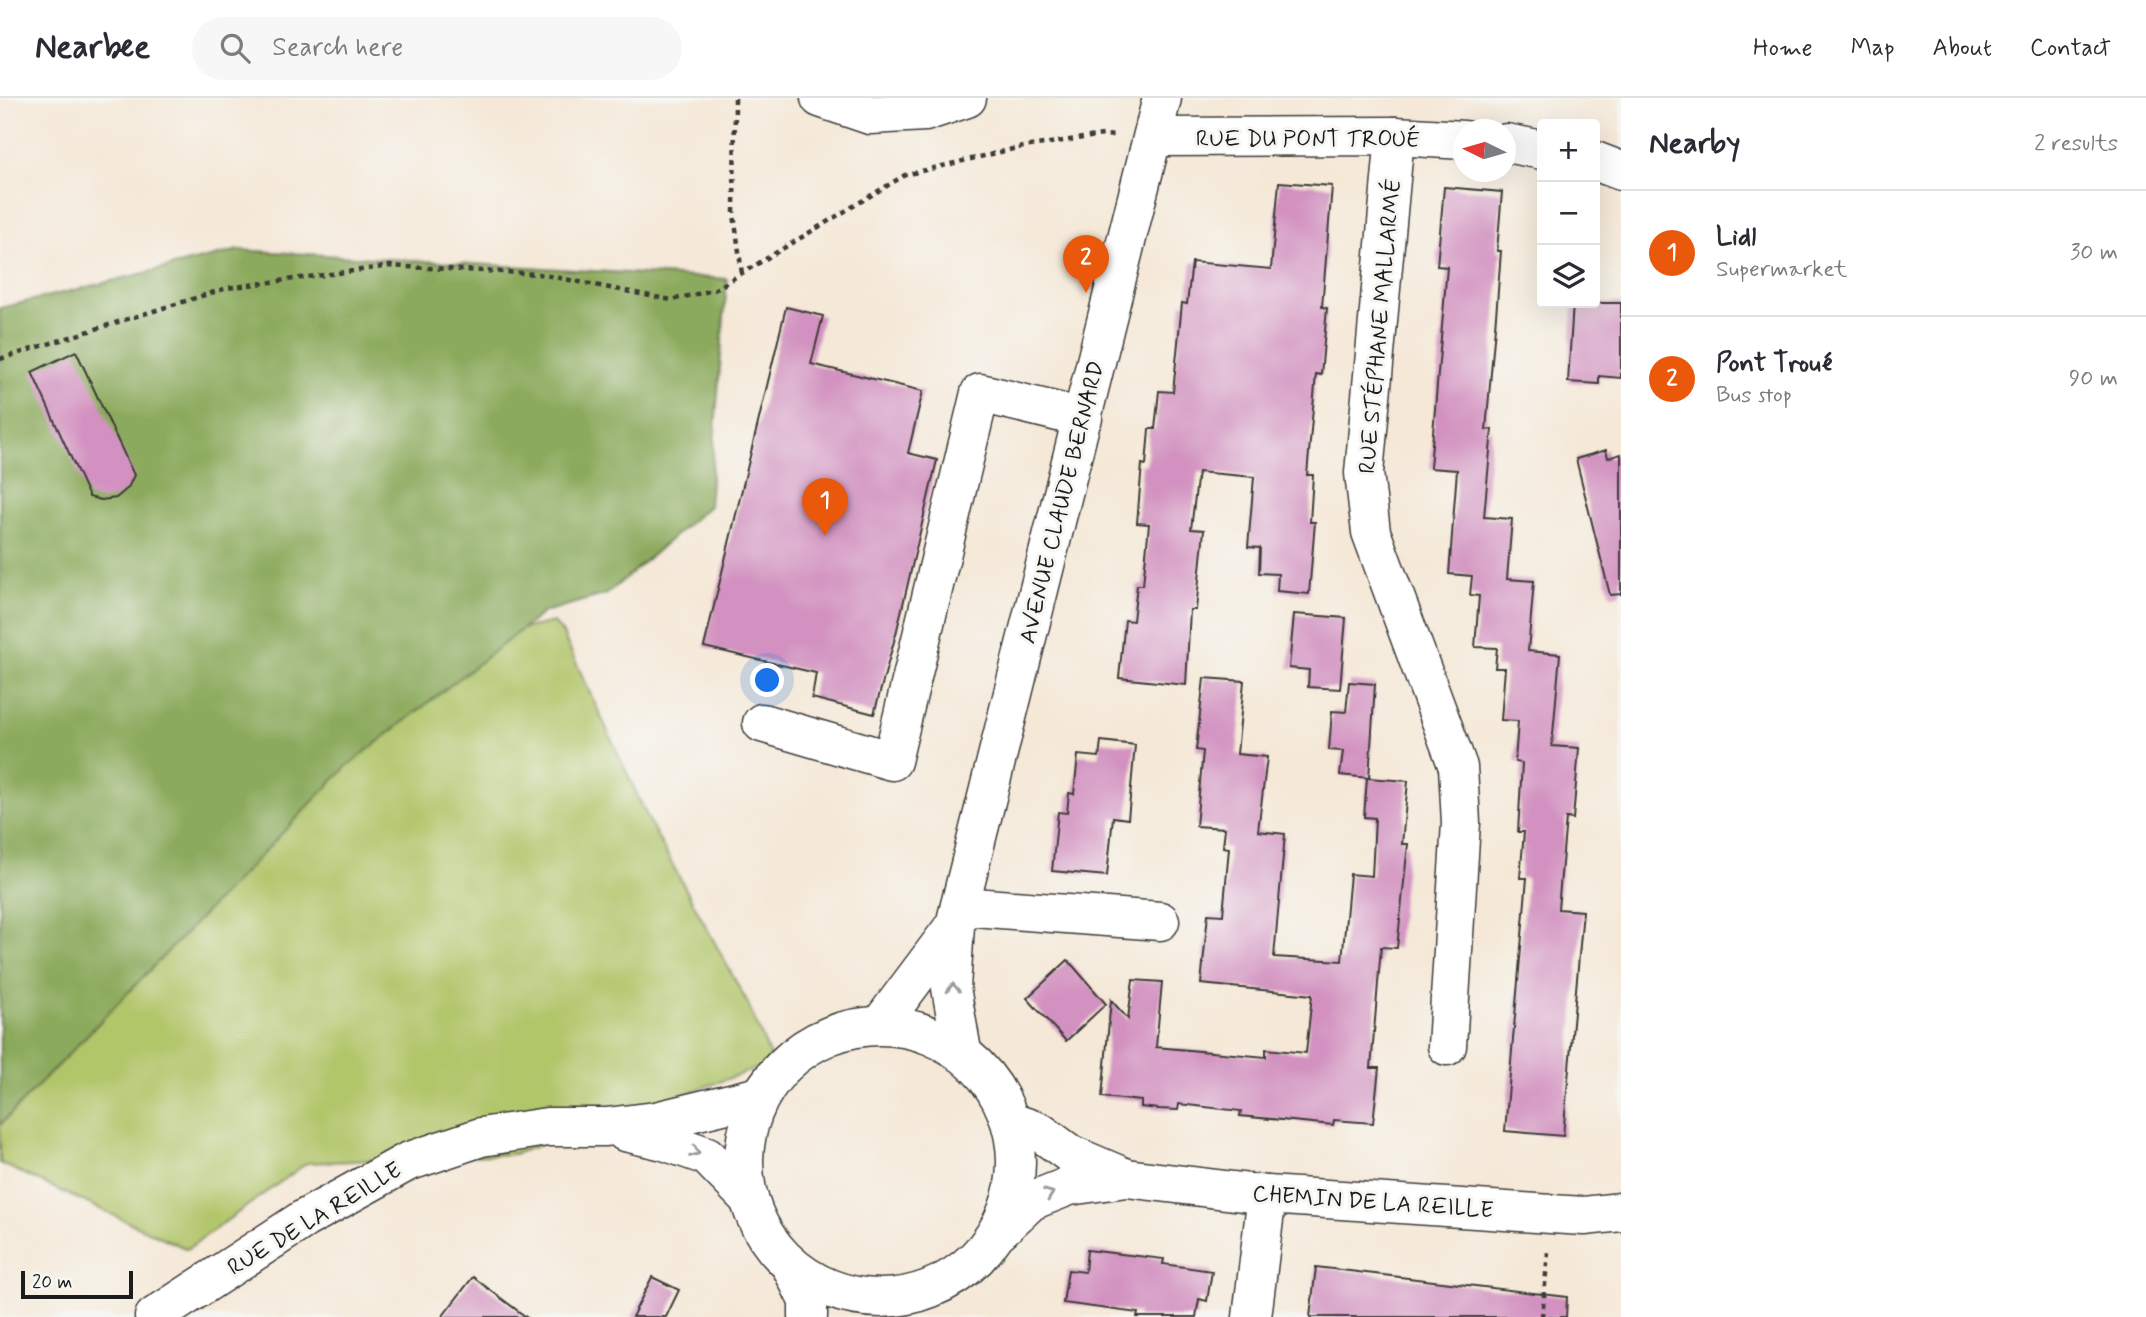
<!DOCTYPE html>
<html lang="en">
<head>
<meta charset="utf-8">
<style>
	:root { --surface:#fff; --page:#f7f7f7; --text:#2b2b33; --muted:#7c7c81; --line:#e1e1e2; --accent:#ea580c }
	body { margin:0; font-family:Mynerve,sans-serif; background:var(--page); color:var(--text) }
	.controls { position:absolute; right:21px; top:21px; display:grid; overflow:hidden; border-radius:7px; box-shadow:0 7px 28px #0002 }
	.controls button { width:63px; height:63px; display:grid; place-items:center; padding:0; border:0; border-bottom:2px solid var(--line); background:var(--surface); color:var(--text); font:35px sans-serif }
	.compass { position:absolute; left:1453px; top:21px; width:63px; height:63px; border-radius:50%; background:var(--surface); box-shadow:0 7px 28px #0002; rotate:275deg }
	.scale { position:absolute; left:21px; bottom:18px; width:112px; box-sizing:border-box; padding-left:7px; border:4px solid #1c1c1c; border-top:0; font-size:19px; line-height:24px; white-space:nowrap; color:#1c1c1c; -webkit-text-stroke:5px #f6f6f2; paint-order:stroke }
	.you { position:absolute; left:768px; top:583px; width:24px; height:24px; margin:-18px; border:5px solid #fff; border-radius:50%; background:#1a73e8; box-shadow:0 0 0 10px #1a73e833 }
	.badge { display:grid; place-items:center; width:46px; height:46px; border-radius:50%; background:var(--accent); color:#fff; font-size:23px; font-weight:700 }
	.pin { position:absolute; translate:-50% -58px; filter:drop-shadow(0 2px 4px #0008) }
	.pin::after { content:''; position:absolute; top:37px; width:24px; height:21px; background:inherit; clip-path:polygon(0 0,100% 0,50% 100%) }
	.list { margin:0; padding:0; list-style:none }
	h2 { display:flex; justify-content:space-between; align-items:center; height:91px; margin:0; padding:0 28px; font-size:30px }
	h2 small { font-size:23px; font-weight:400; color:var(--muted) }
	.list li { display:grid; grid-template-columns:46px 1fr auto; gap:21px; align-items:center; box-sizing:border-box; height:126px; padding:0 28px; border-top:2px solid var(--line) }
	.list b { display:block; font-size:26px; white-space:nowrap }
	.list p { margin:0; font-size:23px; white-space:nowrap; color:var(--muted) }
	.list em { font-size:23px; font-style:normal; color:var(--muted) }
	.icon { flex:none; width:38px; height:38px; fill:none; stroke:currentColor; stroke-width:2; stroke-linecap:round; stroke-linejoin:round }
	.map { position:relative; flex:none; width:1621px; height:1219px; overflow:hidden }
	header { display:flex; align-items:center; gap:42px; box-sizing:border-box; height:98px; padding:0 35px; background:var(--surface); border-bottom:2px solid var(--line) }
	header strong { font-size:33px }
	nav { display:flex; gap:38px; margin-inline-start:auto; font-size:24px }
	.search { width:490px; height:63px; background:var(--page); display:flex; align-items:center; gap:18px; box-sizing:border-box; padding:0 24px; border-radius:38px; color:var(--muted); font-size:26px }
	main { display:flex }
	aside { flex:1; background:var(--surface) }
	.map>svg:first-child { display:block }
	.green { fill:#b1c569; stroke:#667042; stroke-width:2 }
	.forest { fill:#8caa5d; stroke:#54633c; stroke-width:2 }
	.building { fill:#d291c0 }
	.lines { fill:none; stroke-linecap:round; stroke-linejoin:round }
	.minor-casing { stroke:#3d3b38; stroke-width:41 }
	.path { stroke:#3d3b38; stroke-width:4.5; stroke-dasharray:5 5; stroke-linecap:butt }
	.minor { stroke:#fff; stroke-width:38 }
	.oneway { stroke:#999 }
	.labels { text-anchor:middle; stroke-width:6; stroke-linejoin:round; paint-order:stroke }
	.street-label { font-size:23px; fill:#1c1c1c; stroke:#f6f6f2 }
</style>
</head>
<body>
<header>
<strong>Nearbee</strong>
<div class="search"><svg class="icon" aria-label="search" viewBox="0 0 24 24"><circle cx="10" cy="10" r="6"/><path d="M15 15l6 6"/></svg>Search here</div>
<nav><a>Home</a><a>Map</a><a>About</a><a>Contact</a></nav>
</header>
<main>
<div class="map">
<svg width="1621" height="1219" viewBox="0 0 1621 1219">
	<rect width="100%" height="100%" fill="#f6f6f2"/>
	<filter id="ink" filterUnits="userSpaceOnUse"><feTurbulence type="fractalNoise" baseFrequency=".0143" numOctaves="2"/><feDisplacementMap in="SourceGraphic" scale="14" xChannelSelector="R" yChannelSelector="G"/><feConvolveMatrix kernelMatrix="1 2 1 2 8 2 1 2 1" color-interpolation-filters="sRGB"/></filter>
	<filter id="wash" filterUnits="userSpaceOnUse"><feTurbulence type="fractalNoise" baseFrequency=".00686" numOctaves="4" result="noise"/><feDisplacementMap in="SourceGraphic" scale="28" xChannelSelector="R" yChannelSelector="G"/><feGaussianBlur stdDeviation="1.57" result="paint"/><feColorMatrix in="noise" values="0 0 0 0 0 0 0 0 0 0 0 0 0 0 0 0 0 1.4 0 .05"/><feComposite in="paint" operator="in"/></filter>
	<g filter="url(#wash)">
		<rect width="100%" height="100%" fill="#f5e8d7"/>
		<!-- green -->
		<path class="green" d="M 553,524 L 562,534 L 651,727 L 748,906 L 773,965 L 514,1056 L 307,1065 L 187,1151 L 0,1065 L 0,1027 L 347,668 L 522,531 Z"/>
		<!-- forest -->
		<path class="forest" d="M 239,152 L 727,181 L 709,408 L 607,496 L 544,514 L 347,668 L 0,1027 L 0,210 Z"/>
		<g id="blocks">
			<!-- building -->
			<g class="building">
				<path d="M 1279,84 L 1332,88 L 1322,209 L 1327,210 L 1321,277 L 1316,276 L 1307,377 L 1313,377 L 1310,424 L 1315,424 L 1309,496 L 1277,493 L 1278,476 L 1259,475 L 1260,450 L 1248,449 L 1254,379 L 1198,374 L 1191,431 L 1204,432 L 1196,512 L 1190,512 L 1186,587 L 1119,580 L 1125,522 L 1133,523 L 1137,487 L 1143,487 L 1149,426 L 1137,425 L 1142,366 L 1146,367 L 1149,331 L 1155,331 L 1159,293 L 1173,294 L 1182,205 L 1187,206 L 1192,164 L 1271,171 Z"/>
				<path d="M 1444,89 L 1502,94 L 1497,153 L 1501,153 L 1497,206 L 1486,332 L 1492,331 L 1484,419 L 1512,421 L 1507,481 L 1534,483 L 1528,553 L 1560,556 L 1552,648 L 1579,650 L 1573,721 L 1566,720 L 1558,811 L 1583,813 L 1563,1038 L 1505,1033 L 1527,780 L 1520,780 L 1524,734 L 1518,734 L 1522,665 L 1515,664 L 1518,623 L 1501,622 L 1505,570 L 1495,570 L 1497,550 L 1475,549 L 1479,498 L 1470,497 L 1472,478 L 1449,476 L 1457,372 L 1430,370 L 1447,169 L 1437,168 Z"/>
				<path d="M 1573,205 L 1621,205 L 1621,280 L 1599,278 L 1599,286 L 1568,284 Z"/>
				<path d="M 786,209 L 823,218 L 811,266 L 923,293 L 908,355 L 937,362 L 896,536 L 874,616 L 812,600 L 816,575 L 704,549 Z"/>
				<path d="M 76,253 L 134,377 L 128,390 L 116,400 L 101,402 L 89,399 L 32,274 Z"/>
				<path d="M 1606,352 L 1608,360 L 1621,356 L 1621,496 L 1610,497 L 1576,361 Z"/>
				<path d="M 1294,516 L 1346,520 L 1340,591 L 1308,589 L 1309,572 L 1289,570 Z"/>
				<path d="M 1204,580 L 1244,583 L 1237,656 L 1267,659 L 1258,733 L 1285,736 L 1274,859 L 1342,863 L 1350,776 L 1372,778 L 1375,720 L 1364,719 L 1367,680 L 1408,683 L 1402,746 L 1408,746 L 1397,850 L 1381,849 L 1371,970 L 1379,970 L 1373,1025 L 1334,1022 L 1333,1027 L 1240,1018 L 1241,1013 L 1179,1006 L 1178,1012 L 1159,1011 L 1141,1009 L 1141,1003 L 1102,999 L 1111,902 L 1128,921 L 1133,882 L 1162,884 L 1156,949 L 1266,959 L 1266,951 L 1306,955 L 1312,897 L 1201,886 L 1208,816 L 1223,817 L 1229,750 L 1223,749 L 1225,730 L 1196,728 L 1203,653 L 1196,652 Z"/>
				<path d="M 1349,584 L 1375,586 L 1369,680 L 1340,677 L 1343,653 L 1329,652 L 1332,613 L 1346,614 Z"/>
				<path d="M 1101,643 L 1135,647 L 1128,721 L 1113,719 L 1107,778 L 1052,773 L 1058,714 L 1067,715 L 1069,695 L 1074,696 L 1078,657 L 1099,659 Z"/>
				<path d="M 1068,862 L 1106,906 L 1066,943 L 1027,900 Z"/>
				<path d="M 1087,1152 L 1164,1161 L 1163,1166 L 1212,1173 L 1207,1203 L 1199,1201 L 1196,1219 L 1137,1219 L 1138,1215 L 1063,1205 L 1068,1172 L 1085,1174 Z"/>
				<path d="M 1316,1169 L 1567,1199 L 1566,1219 L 1310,1219 Z"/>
				<path d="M 473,1179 L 526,1219 L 442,1219 Z"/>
				<path d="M 652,1179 L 679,1192 L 666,1219 L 632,1219 Z"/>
			</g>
		</g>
	</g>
	<g filter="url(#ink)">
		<use href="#blocks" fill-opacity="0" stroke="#3d3b38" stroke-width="2"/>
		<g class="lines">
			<!-- minor casing -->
			<g class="minor-casing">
				<g id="minor">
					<path d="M 820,0 L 870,17 L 925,14 L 967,0"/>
					<path d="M 1395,38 L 1364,375 L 1371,434 L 1458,669 L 1461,725 L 1447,948"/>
					<path d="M 1153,39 L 1395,38 L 1464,42"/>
					<path d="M 1506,45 L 1542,52"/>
					<path d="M 1595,63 L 1621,73"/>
					<path d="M 762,625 L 892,663 L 980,295 L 1083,320"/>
					<path d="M 960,808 L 1160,823"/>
					<path d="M 880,927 L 955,827"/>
					<circle cx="880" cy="1064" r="136"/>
					<path d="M 962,953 L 951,890 L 955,827 L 1162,0"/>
					<path d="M 1011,1024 L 1040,1034 L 1070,1056 L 1124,1079"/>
					<path d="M 625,1034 L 664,1043 L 707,1058 L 749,1101"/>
					<path d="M 1000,1132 L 1031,1103 L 1069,1088 L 1126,1080 L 1267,1097 L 1551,1116 L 1584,1118 L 1621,1114"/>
					<path d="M 790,1166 L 808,1203 L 808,1219"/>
					<path d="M 154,1219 L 304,1121 L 407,1064 L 481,1039 L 547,1029 L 606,1029 L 656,1023 L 760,998"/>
					<path d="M 1252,1219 L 1267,1097"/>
				</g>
			</g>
			<!-- path -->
			<g class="path">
				<path d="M 735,0 L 734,116 L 742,176"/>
				<path d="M 0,261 L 227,190 L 390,168 L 539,176 L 671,202 L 714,192 L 905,77 L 1017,50 L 1103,37 L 1116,38"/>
				<path d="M 1542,1219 L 1548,1154"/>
			</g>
			<!-- minor -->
			<use href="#minor" class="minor"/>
		</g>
		<!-- one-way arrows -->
		<defs><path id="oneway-chevron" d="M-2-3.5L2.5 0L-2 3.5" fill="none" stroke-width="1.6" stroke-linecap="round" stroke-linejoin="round" transform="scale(1.75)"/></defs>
		<g class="oneway">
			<use href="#oneway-chevron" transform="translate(953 890) rotate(-93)"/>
			<use href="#oneway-chevron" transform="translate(695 1054) rotate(21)"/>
			<use href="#oneway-chevron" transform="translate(1049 1096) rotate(-21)"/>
		</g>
	</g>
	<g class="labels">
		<!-- street labels -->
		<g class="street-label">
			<text x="1308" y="48">RUE DU PONT TROUÉ</text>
			<text transform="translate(1379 228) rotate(-85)" y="8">RUE STÉPHANE MALLARMÉ</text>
			<text transform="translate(1061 404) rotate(-76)" y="8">AVENUE CLAUDE BERNARD</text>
			<text transform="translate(1373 1103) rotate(4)" y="8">CHEMIN DE LA REILLE</text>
			<text transform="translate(314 1120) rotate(-31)" y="8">RUE DE LA REILLE</text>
		</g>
	</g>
</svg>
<div class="controls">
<button>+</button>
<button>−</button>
<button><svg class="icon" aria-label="layers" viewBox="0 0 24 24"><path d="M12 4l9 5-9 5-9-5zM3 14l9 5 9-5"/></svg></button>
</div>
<svg class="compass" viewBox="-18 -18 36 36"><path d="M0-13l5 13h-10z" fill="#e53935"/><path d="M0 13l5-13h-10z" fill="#7c7c81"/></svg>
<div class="scale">20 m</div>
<div class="you"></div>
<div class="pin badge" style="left:825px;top:438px">1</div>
<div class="pin badge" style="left:1086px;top:195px">2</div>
</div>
<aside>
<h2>Nearby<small>2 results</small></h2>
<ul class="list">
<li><span class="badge">1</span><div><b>Lidl</b><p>Supermarket</p></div><em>30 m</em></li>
<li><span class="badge">2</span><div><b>Pont Troué</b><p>Bus stop</p></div><em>90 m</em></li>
</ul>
</aside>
</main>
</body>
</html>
